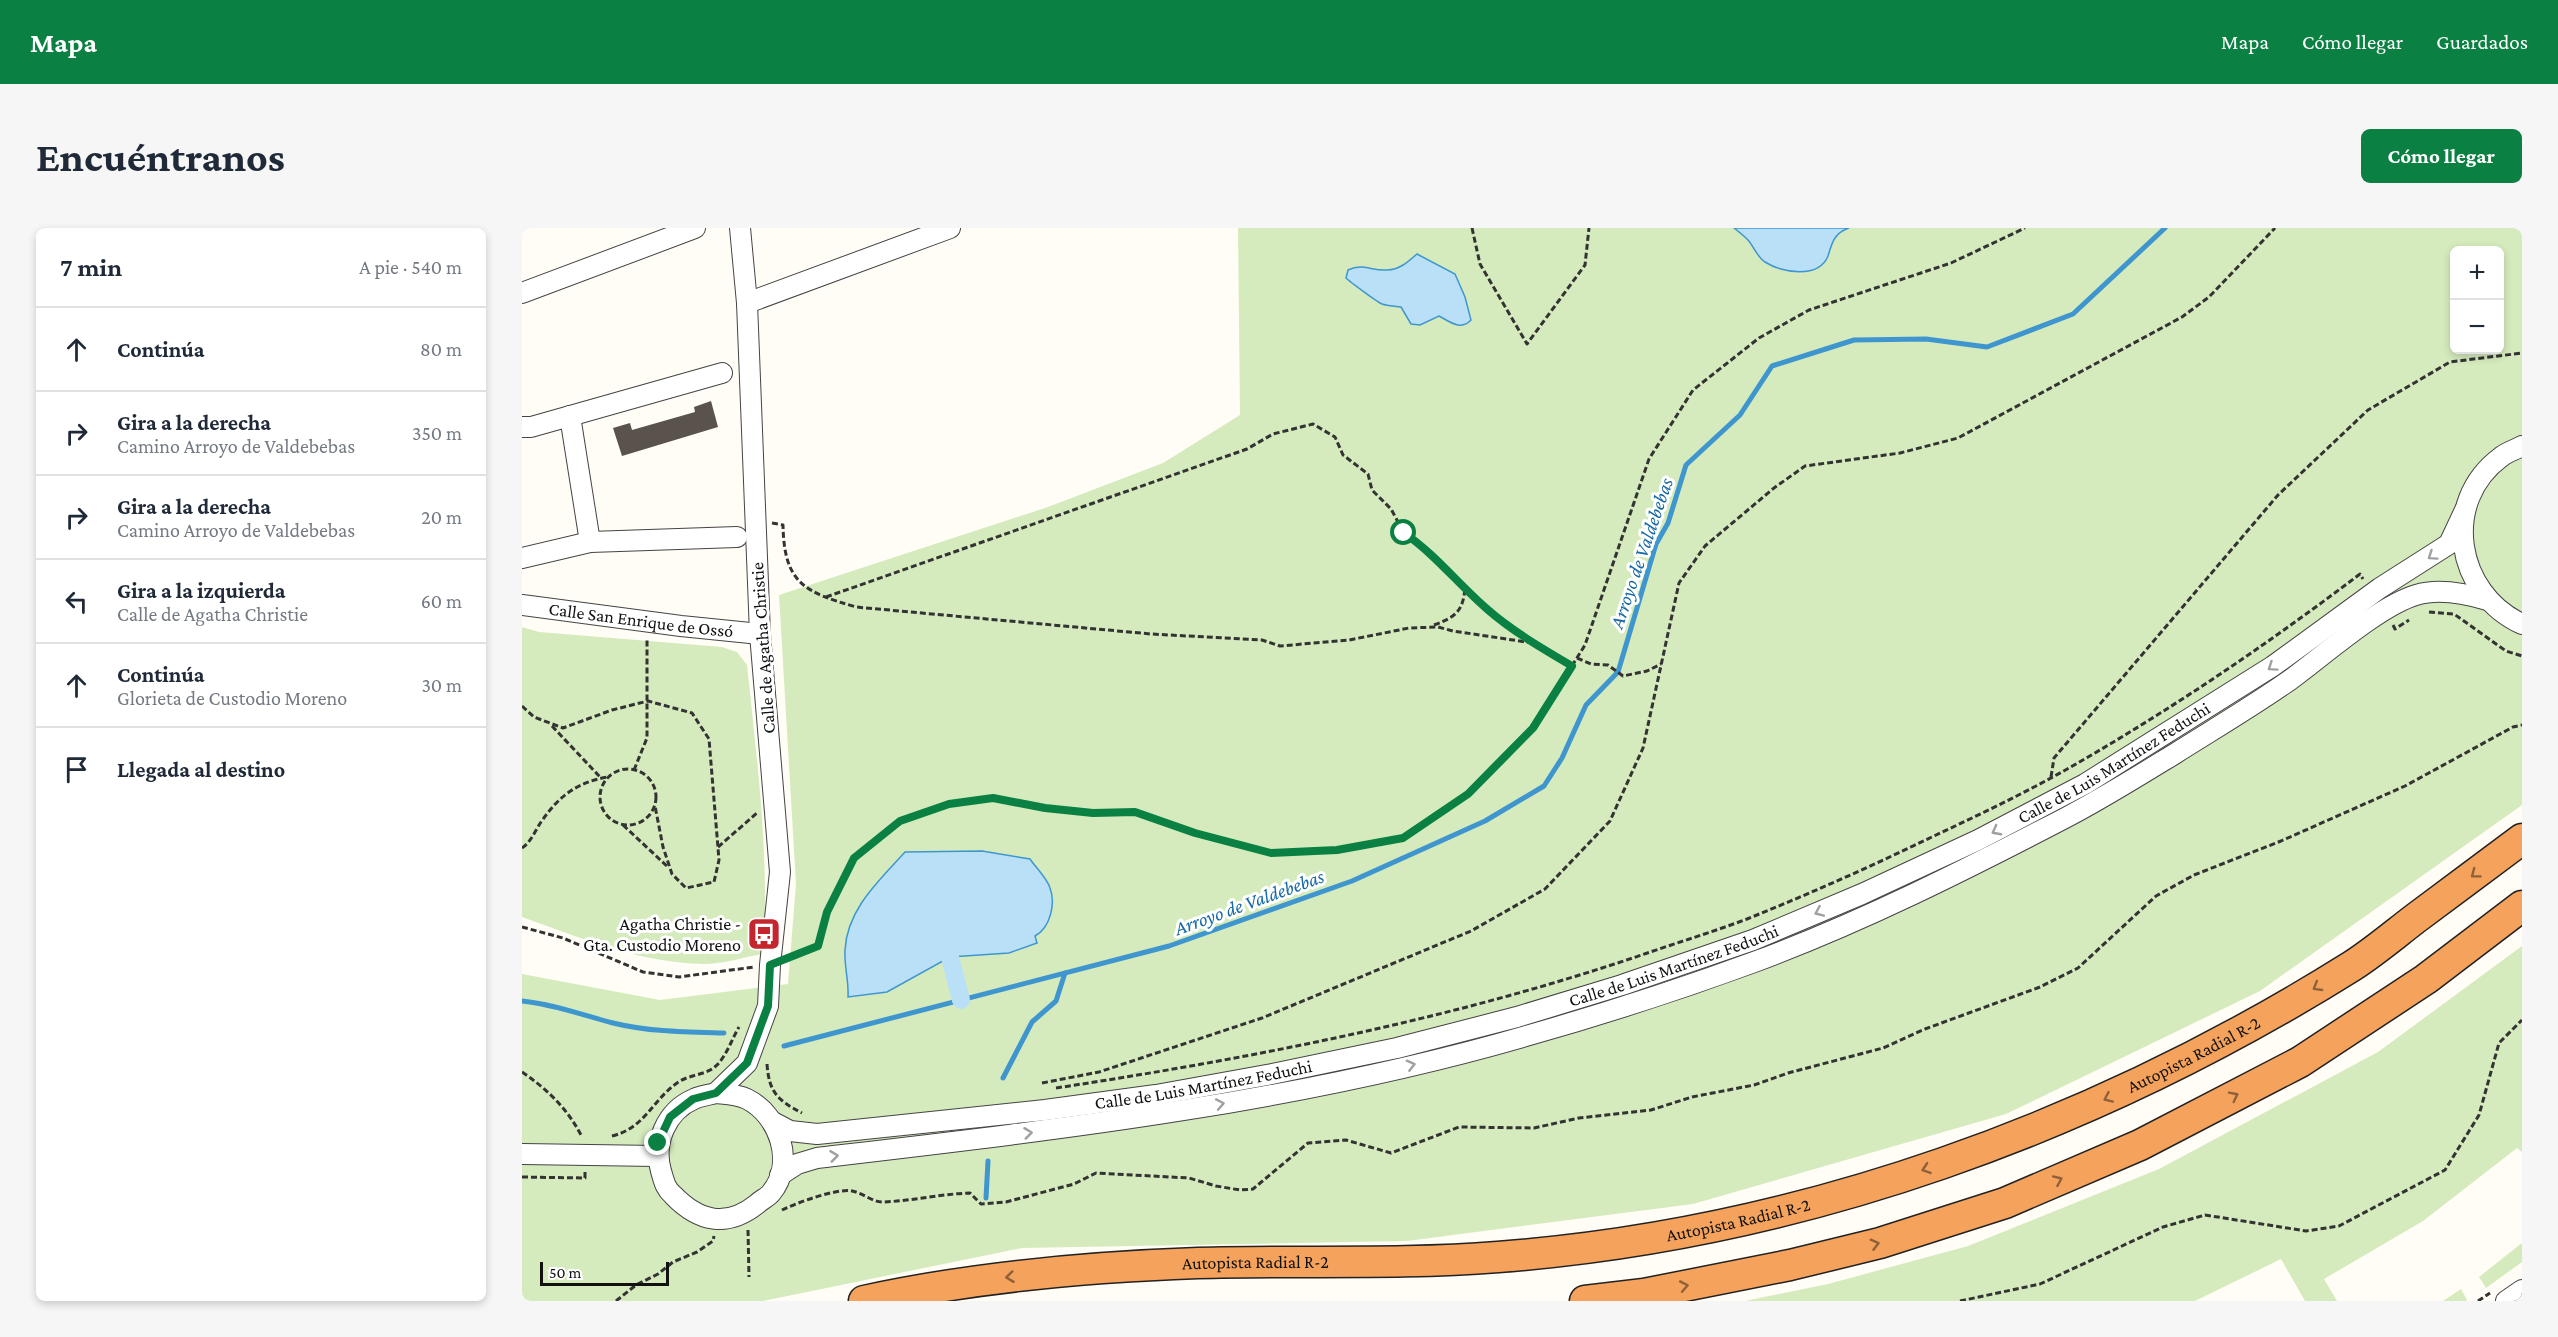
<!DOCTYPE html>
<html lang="es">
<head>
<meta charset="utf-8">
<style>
	:root { --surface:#fff; --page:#f6f6f7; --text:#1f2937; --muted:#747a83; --line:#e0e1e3; --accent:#0b8043 }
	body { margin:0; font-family:"Crimson Pro",serif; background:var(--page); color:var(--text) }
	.controls { position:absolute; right:18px; top:18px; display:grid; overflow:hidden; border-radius:9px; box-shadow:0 3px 9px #0003 }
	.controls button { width:54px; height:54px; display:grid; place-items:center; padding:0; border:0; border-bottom:2px solid var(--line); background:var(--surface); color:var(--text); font:30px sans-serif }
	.scale { position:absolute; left:18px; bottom:15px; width:129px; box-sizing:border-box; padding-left:6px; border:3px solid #111; border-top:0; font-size:16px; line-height:21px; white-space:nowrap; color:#111; -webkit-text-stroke:4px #fff; paint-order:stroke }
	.stop { position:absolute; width:18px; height:18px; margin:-14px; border:4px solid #0b8043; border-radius:50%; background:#fff }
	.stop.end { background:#0b8043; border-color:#fff; box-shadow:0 2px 6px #0008 }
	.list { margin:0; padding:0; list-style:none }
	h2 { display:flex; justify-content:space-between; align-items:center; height:78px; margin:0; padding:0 24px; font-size:26px }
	h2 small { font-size:20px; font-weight:400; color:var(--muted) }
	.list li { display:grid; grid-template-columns:39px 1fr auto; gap:18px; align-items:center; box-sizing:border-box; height:84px; padding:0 24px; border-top:2px solid var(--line) }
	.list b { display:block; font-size:22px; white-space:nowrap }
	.list p { margin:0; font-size:20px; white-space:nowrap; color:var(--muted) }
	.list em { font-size:20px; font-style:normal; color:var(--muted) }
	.icon { flex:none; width:33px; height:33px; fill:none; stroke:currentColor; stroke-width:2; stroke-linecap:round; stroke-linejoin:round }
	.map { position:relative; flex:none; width:2000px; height:1073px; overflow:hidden; border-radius:9px }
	header { display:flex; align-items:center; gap:36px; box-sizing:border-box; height:84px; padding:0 30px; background:var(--accent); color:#fff }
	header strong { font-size:28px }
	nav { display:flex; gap:33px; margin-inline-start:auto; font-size:21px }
	.intro { display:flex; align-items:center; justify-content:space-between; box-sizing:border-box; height:144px; padding:0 36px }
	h1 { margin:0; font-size:42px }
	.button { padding:15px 27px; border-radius:9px; background:var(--accent); color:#fff; font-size:21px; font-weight:700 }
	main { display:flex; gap:36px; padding:0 36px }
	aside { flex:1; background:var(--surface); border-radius:9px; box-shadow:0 3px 9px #0003 }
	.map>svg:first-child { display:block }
	.green { fill:#d5ebbd; fill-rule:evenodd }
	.water { fill:#b9e0f7; stroke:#3f96cf; stroke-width:1.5 }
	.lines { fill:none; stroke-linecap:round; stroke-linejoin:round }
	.stream { stroke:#3f96cf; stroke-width:5 }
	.canal { stroke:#b9e0f7; stroke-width:18 }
	.building { fill:#5a524d }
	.minor-casing { stroke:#444; stroke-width:22 }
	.highway-casing { stroke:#222; stroke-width:33 }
	.path { stroke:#333; stroke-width:3; stroke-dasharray:6 3; stroke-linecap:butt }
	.minor { stroke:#fff; stroke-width:20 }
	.highway { stroke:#f5a25d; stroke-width:30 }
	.oneway { stroke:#a0a0a0 }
	.oneway2 { stroke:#8e613b }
	.route { stroke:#0b8043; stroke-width:8 }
	.labels { text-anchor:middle; stroke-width:6; stroke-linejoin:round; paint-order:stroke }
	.street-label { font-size:18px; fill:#111; stroke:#fff }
	.poi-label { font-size:18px; fill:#111; stroke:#fff; text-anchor:end }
	.water-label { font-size:20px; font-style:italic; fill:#1768a6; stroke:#fff }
</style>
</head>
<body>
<header>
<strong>Mapa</strong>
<nav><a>Mapa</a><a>Cómo llegar</a><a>Guardados</a></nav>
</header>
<div class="intro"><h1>Encuéntranos</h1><a class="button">Cómo llegar</a></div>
<main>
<aside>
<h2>7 min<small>A pie · 540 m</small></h2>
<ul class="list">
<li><svg class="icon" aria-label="ahead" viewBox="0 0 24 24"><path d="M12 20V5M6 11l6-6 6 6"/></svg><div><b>Continúa</b></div><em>80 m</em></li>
<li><svg class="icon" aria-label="right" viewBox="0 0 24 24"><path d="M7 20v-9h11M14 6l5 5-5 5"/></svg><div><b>Gira a la derecha</b><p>Camino Arroyo de Valdebebas</p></div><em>350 m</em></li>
<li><svg class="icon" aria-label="right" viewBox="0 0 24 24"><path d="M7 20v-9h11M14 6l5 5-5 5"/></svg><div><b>Gira a la derecha</b><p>Camino Arroyo de Valdebebas</p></div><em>20 m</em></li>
<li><svg class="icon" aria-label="left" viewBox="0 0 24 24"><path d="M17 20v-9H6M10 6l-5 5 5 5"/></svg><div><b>Gira a la izquierda</b><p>Calle de Agatha Christie</p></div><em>60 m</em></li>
<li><svg class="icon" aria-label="ahead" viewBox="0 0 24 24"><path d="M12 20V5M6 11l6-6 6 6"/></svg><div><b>Continúa</b><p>Glorieta de Custodio Moreno</p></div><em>30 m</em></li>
<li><svg class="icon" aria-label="arrive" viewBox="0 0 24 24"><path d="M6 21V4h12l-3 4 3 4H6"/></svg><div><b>Llegada al destino</b></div></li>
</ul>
</aside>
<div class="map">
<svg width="2000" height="1073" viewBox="0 0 2000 1073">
	<rect width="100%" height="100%" fill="#fffdf5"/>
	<!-- green -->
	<g class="green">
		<path d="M 716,0 L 2000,0 L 2000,577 L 1738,763 L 1484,886 L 1171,976 L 885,1013 L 500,1020 L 241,1073 L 0,1073 L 0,746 L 138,772 L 266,756 L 274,656 L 257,367 L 526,279 L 641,235 L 718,187 ZM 1932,22 L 1978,22 L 1978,122 L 1932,122 Z"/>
		<path d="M 0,399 L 17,404 L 200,419 L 215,424 L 225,437 C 235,533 248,630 241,726 C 222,729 201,736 182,736 C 118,735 59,710 0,689 Z"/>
		<path d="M 2000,718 L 2000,924 L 1995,920 L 1901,993 L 1802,1051 L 1815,1073 L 1783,1073 L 1759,1031 L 1673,1073 L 1223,1073 L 1306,1056 L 1446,1018 L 1637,941 L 1856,824 Z"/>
		<path d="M 2000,1015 L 2000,1034 L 1964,1060 L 1957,1049 Z"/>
		<path d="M 1939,1061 L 1945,1072 L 1944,1073 L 1921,1073 Z"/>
	</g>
	<!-- water -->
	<g class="water">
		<path d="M 1212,0 L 1327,0 C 1312,5 1310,15 1306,28 C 1297,51 1260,45 1243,34 C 1236,30 1232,19 1226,12 C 1222,8 1217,4 1212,0 Z"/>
		<path d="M 895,26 L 933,46 L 943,69 L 949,92 C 939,103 928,94 917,88 L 898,97 L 889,96 L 879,79 C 873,78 866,78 860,76 C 855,74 827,53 824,50 L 826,42 C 841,35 849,43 865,42 C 877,42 886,34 895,26 Z"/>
		<path d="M 460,623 L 508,631 C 514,640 525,650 528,660 C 534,676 528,700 513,708 L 515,715 L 487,725 L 428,729 L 365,764 L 326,769 C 327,753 322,738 323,722 C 325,681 357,653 383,624 Z"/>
	</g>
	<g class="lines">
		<!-- stream -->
		<g class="stream">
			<path d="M 0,773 C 31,776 60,787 91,795 C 128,804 164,804 202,805"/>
			<path d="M 262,818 L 647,718 L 830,653 L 963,593 L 1022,558 L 1040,530 L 1064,477 L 1096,444 L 1134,316 L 1146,295 L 1164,237 L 1218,187 L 1250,138 L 1332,112 L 1404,111 L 1465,119 L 1551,86 L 1643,0"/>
			<path d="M 481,850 L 510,794 L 534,773 L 543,745"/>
			<path d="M 464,970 L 466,933"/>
		</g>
		<!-- canal -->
		<path class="canal" d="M 428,729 L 439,772"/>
	</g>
	<!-- building -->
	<path class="building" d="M 189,173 L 196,199 L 100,228 L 91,200 L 108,195 L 110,202 L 173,184 L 172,179 Z"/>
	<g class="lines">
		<!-- minor casing -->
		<g class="minor-casing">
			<g id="minor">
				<path d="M 0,65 L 173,0"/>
				<path d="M 225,75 L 428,0"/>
				<path d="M 48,188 L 68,314"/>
				<path d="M 0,199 L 9,199 L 200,145"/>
				<path d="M 2000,218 C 1993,222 1985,224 1979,229 C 1918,274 1934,366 2000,396"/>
				<path d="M 0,330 L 68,314 L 215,309"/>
				<path id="s1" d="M 0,377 L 159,398 L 238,406"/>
				<path d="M 194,865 L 225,835 L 246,778 L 248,737 L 258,644 L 238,406 L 225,75 L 218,0"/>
				<path d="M 194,865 C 204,866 215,866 225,871 C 257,887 274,935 249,965 C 246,969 239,972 235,976 C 205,1000 177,994 151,967 C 143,960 142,953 139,943 C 131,915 144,883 172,871 C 178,868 187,867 194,865 Z"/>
				<path id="s2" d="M 251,894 L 268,903 L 295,906 L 523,882 L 634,867 L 750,846 L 875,820 L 995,789 L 1100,757 L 1231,712 L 1340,666 L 1456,612 L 1563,556 L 1751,438 L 1858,360 L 1927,316 L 1943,282"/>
				<path d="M 0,926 L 135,928"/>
				<path d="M 258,947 L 275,936 L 295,930 C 533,902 773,875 1004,808 C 1082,786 1159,761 1235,733 C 1342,693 1445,641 1545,589 C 1583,569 1618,547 1654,525 C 1692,501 1731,478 1768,452 C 1801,428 1857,378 1894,367 C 1917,360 1942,365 1965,372"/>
				<path d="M 1984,1073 L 2000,1062"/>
			</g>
		</g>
		<!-- highway casing -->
		<g class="highway-casing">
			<g id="highway">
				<path id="s3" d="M 342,1073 C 452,1049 564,1039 676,1035 C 776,1032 876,1037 976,1029 C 1280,1006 1573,899 1830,738 C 1852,724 1873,706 1894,690 C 1929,664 1965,637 2000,611"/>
				<path d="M 1063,1073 L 1122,1066 L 1268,1037 L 1358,1015 L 1483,975 L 1618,917 L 1778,834 L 1904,751 L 2000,678"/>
			</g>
		</g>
		<!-- path -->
		<g class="path">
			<path d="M 950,0 L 958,36 L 1005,116 L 1063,37 L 1067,0"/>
			<path d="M 250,295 L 261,297 C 262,356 283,364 334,379 L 629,406 L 740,412 L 758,418 L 827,412 L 887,400 L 916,399 L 931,403 L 1011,415 L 1050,438"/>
			<path d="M 304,369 L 725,221 L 751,206 L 791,196 L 813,209 L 821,227 L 846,246 L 850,262 L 869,281 L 882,305 L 903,320 L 966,382 L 1010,414"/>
			<path d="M 1907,384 L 1932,386 L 1984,423 L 2000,428"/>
			<path d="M 912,397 C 934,389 941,383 943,360"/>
			<path d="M 1871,397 L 1873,401 L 1887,392"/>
			<path d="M 1055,430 L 1069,436 L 1086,437 L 1101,448 L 1125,443 L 1139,436"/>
			<path d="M 0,478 L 12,489 L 41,500 L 90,482 L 126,473 L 170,485 L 187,511 L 197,632 L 192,654 L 164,660 L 150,646 L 141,619 L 133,578"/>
			<path d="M 30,498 L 79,550"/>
			<circle cx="106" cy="569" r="28"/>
			<path d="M 112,542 L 125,510 L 125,411"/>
			<path d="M 1529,549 L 1532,530 L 1756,267 L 1846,182 L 1928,134 L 2000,125"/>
			<path d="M 101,597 L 147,640"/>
			<path d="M 196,619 L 235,585"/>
			<path d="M 0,620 C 9,614 13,603 19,594 C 37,568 55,554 86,549"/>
			<path d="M 0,699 L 41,710 L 121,744 L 157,749 L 232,739"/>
			<path d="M 267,729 L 296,718 L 305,684 L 332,630 L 378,593 L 427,576 L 471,570 L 523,581 L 571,585 L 613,584 L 673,605 L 749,625 L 815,623 L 881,610 L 946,566 L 1011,500 L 1063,417 L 1127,231 L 1171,162 L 1237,110 L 1287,82 L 1429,35 L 1503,0"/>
			<path d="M 245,836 C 247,864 255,872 280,885"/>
			<path d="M 0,844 C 25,861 46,881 60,909"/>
			<path d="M 520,855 L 577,844 L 740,790 L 949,703 L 1023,661 L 1088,593 L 1121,520 L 1157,355 L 1183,318 L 1252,260 L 1283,238 L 1378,225 L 1436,210 L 1660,89 L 1687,69 L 1753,0"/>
			<path d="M 534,860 C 738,829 942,789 1137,721 C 1167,711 1196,702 1225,691 C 1282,668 1339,643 1395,616 C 1448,591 1502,566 1554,536 C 1653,479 1747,415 1838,346 L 1841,351"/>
			<path d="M 90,908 C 124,900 131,870 158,853 C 170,846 186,847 196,836 C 205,826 210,811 217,799"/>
			<path d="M 0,949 L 63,950 L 63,944"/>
			<path d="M 260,982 C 274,975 315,960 330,963 C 341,965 350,974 361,974 C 390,973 418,966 448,965 L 459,976 L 484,974 L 552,956 L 574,945 L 667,950 L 694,958 L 718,962 L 731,961 L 786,915 L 824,912 L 869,925 L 937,899 L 1012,900 L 1057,890 L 1129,882 L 1170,869 L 1232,857 L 1266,845 L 1361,820 L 1403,801 L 1518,759 L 1556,740 L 1634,668 L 1672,647 L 1759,613 L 1883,558 L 1991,499 L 2000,497"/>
			<path d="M 226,1002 L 227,1049"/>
			<path d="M 94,1073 L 114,1057 L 136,1046 L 151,1034 L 175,1024 L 191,1013 L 192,1008"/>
			<path d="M 1438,1073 L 1518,1056 L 1641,999 L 1683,987 L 1784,1003 L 1817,998 L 1923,942 L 1957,887 L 1977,815 L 2000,792"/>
			<path d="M 1956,1073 L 1968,1065"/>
		</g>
		<!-- minor -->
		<use href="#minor" class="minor"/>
		<!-- highway -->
		<use href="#highway" class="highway"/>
	</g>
	<!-- one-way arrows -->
	<defs><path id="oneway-chevron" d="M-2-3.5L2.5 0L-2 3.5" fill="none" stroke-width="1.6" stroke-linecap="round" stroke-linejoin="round" transform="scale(1.5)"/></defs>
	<g class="oneway">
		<use href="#oneway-chevron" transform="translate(1910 328) rotate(146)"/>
		<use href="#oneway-chevron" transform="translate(1750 439) rotate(146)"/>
		<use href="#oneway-chevron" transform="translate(1474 603) rotate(152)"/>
		<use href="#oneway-chevron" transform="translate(1297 684) rotate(157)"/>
		<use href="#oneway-chevron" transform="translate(889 837) rotate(-14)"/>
		<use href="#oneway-chevron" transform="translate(698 876) rotate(-11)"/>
		<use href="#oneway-chevron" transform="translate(506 905) rotate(-7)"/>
		<use href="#oneway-chevron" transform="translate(312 928) rotate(-7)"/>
	</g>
	<g class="oneway2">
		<use href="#oneway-chevron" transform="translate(1953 646) rotate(143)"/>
		<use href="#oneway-chevron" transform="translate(1795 759) rotate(149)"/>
		<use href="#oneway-chevron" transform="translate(1712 868) rotate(-27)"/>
		<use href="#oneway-chevron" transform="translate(1586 870) rotate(156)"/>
		<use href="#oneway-chevron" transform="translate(1404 941) rotate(161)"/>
		<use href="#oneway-chevron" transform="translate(1536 952) rotate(-24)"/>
		<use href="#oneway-chevron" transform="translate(1353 1016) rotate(-15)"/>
		<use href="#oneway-chevron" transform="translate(488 1049) rotate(173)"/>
		<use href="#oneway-chevron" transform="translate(1162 1058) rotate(-11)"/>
	</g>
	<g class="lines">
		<!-- route -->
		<path class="route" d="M 136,915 L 148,889 L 171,871 L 194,865 L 225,835 L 246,778 L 248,737 L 296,718 L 305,684 L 332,630 L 378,593 L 427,576 L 471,570 L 523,580 L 571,585 L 613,584 L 673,605 L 749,625 L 815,622 L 881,610 L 946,566 L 1011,500 L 1050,438 C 1021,421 990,403 965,381 C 936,356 913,326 882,305"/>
	</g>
	<!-- icons -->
	<defs>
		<g id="bus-square" transform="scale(1.725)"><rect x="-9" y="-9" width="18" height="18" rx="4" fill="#c4262e" stroke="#fff"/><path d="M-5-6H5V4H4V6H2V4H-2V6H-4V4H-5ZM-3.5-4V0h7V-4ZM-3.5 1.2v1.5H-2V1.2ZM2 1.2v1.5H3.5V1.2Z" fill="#fff"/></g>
	</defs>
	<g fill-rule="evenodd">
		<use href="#bus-square" x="242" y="706"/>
	</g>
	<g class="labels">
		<!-- street labels -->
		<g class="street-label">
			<text dy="6" stroke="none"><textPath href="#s1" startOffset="120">Calle San Enrique de Ossó</textPath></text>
			<text transform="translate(241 420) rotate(-94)" y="6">Calle de Agatha Christie</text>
			<text dy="6" stroke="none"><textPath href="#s2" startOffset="1408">Calle de Luis Martínez Feduchi</textPath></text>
			<text dy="6" stroke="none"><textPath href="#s2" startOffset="922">Calle de Luis Martínez Feduchi</textPath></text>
			<text dy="6" stroke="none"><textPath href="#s3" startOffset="1366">Autopista Radial R-2</textPath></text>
			<text dy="6" stroke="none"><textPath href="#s2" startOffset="436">Calle de Luis Martínez Feduchi</textPath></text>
			<text dy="6" stroke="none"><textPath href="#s3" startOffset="880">Autopista Radial R-2</textPath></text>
			<text dy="6" stroke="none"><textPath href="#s3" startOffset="394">Autopista Radial R-2</textPath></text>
		</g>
		<!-- poi labels -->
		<g class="poi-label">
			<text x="219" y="702">Agatha Christie -<tspan x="219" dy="21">Gta. Custodio Moreno</tspan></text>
		</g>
		<!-- water labels -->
		<g class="water-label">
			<text transform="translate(1119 325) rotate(-71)" y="7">Arroyo de Valdebebas</text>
			<text transform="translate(727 674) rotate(-20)" y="7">Arroyo de Valdebebas</text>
		</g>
	</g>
</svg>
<div class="controls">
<button>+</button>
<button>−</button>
</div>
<div class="scale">50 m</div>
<div class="stop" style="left:882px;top:305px"></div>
<div class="stop end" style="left:136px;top:915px"></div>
</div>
</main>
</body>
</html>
